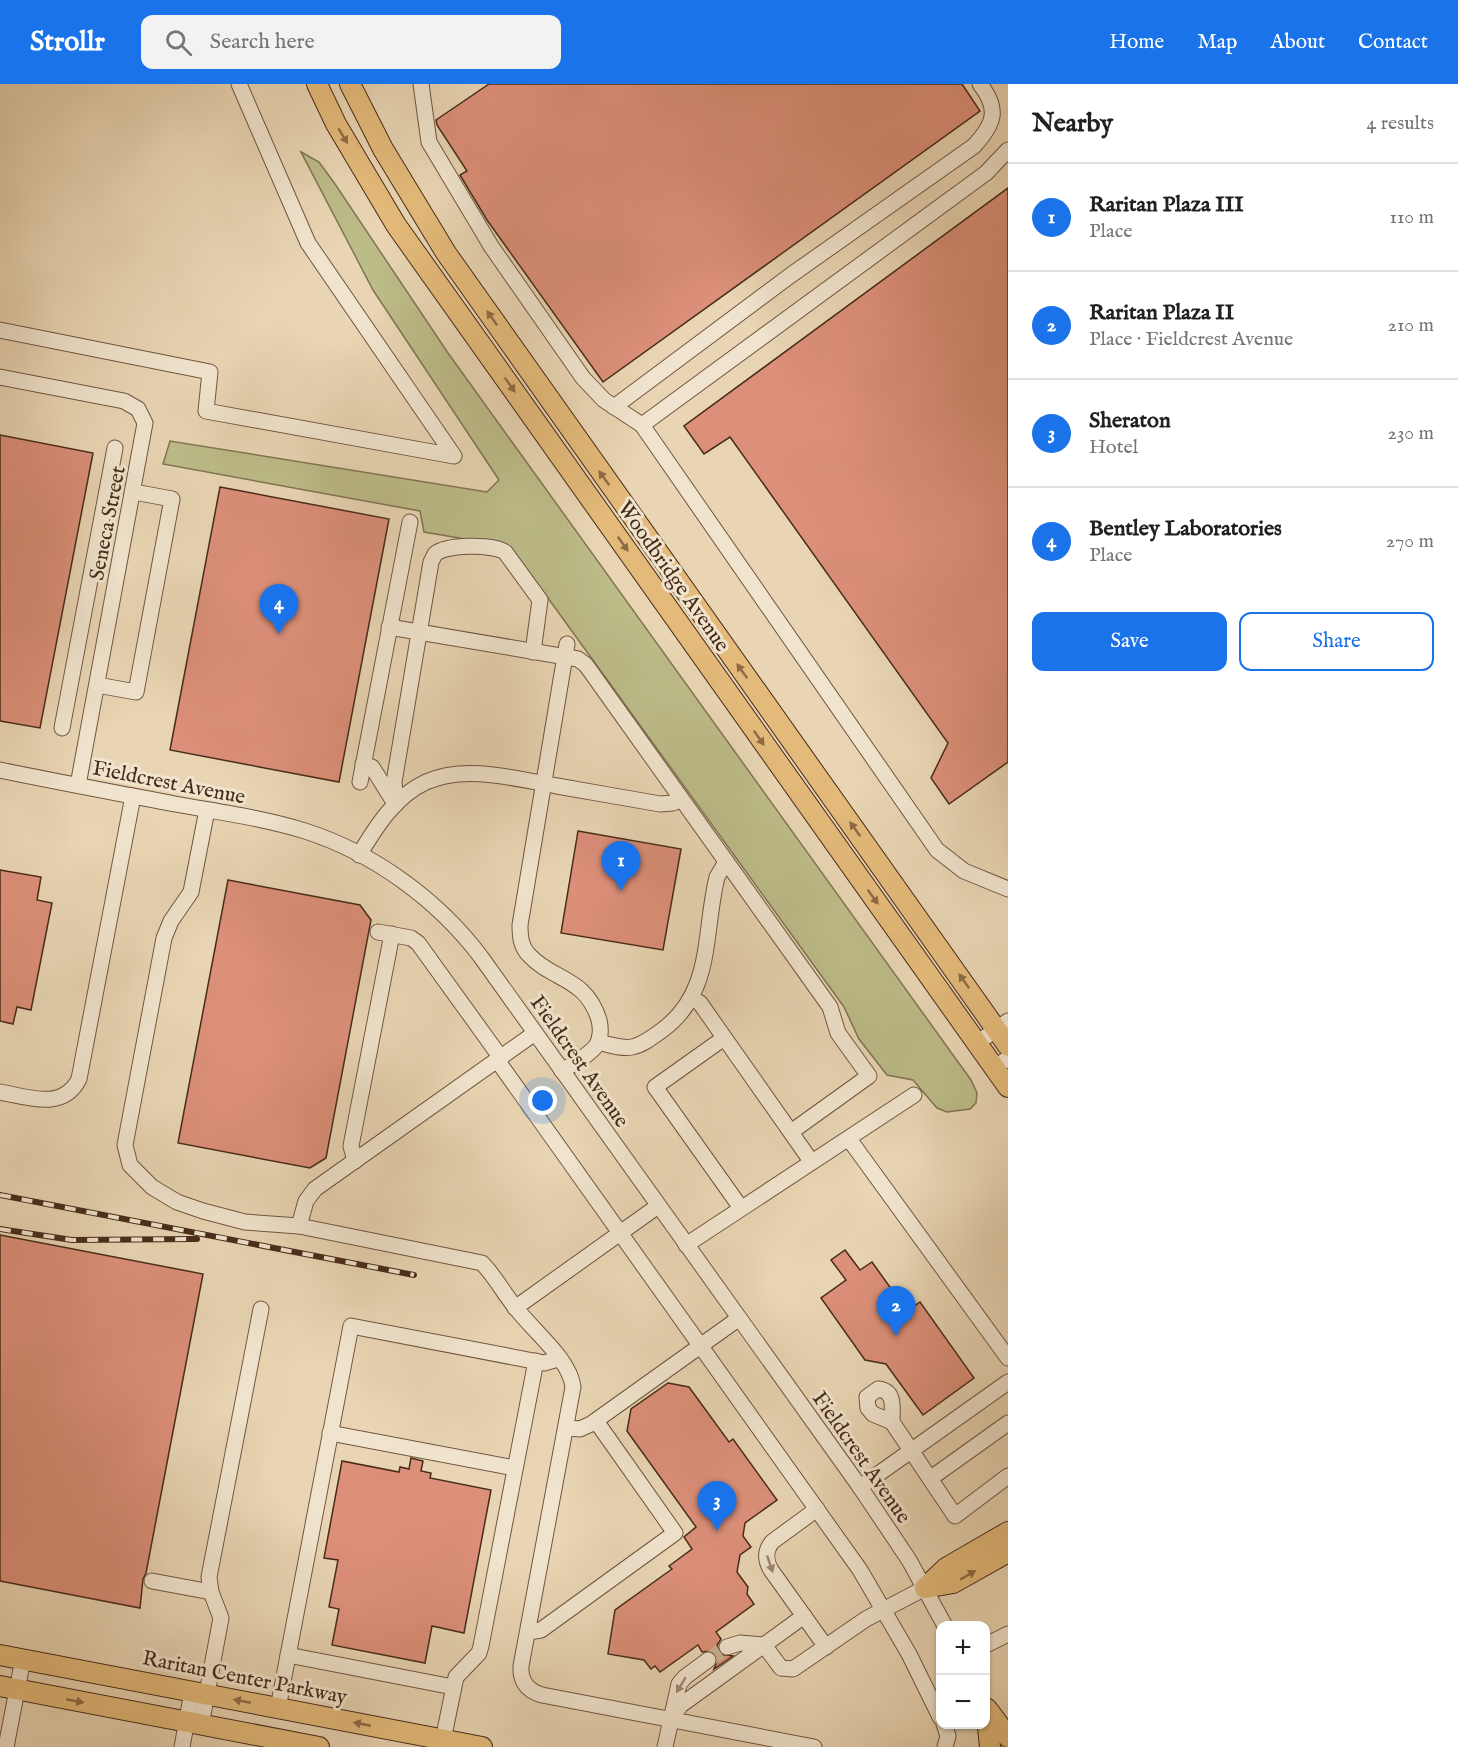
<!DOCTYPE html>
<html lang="en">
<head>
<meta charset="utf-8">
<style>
	:root { --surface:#fff; --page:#f2f2f2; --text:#202124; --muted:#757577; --line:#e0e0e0; --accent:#1a73e8 }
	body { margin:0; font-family:"IM FELL English",serif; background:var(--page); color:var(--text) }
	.controls { position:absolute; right:18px; bottom:18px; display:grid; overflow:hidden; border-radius:12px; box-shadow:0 2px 4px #0004 }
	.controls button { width:54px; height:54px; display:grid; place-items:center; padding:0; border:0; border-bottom:2px solid var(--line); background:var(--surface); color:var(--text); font:30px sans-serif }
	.you { position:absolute; left:543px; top:1017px; width:21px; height:21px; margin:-15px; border:4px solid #fff; border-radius:50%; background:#1a73e8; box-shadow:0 0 0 9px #1a73e833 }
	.badge { display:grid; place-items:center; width:39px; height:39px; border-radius:50%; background:var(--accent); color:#fff; font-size:20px; font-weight:700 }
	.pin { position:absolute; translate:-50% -50px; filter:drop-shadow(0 2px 3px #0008) }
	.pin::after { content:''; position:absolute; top:32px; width:21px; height:18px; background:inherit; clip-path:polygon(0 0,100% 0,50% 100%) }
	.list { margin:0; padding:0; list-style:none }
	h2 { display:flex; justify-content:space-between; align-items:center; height:78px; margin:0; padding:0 24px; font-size:26px }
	h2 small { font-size:20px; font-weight:400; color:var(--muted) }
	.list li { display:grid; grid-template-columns:39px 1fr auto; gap:18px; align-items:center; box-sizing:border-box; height:108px; padding:0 24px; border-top:2px solid var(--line) }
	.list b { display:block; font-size:22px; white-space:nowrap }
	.list p { margin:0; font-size:20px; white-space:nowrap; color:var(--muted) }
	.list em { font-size:20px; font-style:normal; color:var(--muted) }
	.actions { display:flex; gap:12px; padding:18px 24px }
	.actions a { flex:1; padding:14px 0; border:2px solid var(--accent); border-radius:12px; text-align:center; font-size:21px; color:var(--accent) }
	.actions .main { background:var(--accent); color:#fff }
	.icon { flex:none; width:33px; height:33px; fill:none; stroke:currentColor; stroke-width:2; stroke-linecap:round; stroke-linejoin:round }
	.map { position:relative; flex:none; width:1008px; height:1663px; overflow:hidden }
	header { display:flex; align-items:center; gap:36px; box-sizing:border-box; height:84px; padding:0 30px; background:var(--accent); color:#fff }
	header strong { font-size:28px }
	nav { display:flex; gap:33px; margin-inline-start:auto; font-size:21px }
	.search { width:420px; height:54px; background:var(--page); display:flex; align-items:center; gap:15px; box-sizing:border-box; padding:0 21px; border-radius:12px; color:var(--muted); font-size:22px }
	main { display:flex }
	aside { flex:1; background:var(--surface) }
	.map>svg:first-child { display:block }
	.green { fill:#bcbc89; stroke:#827452; stroke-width:1.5 }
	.building { fill:#dc8f79; stroke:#472b1a; stroke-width:1.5 }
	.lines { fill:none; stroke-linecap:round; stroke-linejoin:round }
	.minor-tunnel { stroke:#c9b394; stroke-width:15; stroke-dasharray:15 8; stroke-linecap:butt }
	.minor-casing { stroke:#705640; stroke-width:17 }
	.major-casing { stroke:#472b1a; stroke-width:22 }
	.minor { stroke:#f1e4ce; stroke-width:15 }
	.major { stroke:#e4ba7a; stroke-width:20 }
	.rail-casing { stroke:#472b1a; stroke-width:6 }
	.rail { stroke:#f1e4ce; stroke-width:4; stroke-dasharray:11; stroke-linecap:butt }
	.oneway { fill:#8e6b45 }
	.oneway2 { fill:#9c8874 }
	.labels { text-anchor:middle; stroke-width:6; stroke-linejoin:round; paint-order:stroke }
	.street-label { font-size:21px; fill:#472b1a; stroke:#f1e4ce }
</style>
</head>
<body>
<header>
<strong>Strollr</strong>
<div class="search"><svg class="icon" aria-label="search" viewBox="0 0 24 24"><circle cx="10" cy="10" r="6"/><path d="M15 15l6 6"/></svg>Search here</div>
<nav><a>Home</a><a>Map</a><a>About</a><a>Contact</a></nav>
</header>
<main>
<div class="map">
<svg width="1008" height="1663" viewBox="0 0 1008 1663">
	<rect width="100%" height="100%" fill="#e9d5b3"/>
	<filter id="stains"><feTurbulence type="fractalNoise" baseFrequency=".00333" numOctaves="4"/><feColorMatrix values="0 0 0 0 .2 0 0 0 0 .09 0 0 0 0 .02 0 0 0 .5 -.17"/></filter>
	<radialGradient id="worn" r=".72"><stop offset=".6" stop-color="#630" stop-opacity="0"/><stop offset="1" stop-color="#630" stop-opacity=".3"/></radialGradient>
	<!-- green -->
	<path class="green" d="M 301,68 L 319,78 L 335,100 L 448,269 L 971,996 L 977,1009 L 976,1019 L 970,1025 L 947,1028 L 937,1024 L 913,996 L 887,991 L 859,955 L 844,923 L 511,463 L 424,448 L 420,427 L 163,380 L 170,357 L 487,408 L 499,396 L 373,206 Z"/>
	<!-- building -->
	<g class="building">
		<path d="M 489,0 L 962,0 L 980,27 L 603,298 L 487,136 L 460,91 L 467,87 L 437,41 L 436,36 Z"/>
		<path d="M 1008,104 L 1008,678 L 949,720 L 931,694 L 948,659 L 730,353 L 704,370 L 684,342 Z"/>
		<path d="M 0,351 L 93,369 L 40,644 L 0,637 Z"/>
		<path d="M 220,403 L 389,435 L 339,698 L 170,666 Z"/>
		<path d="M 578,747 L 681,765 L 663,866 L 561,849 Z"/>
		<path d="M 0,786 L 41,793 L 37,816 L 52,819 L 31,926 L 17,923 L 13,940 L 0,937 Z"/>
		<path d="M 228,796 L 360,821 L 371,836 L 326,1074 L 310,1084 L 178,1059 Z"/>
		<path d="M 0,1151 L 203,1190 L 146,1489 L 143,1495 L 140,1524 L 0,1497 Z"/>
		<path d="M 845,1166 L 860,1186 L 872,1178 L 907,1227 L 920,1218 L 974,1294 L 923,1331 L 886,1280 L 865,1276 L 821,1214 L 846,1196 L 831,1176 Z"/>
		<path d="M 668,1299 L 689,1303 L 729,1358 L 733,1355 L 777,1416 L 745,1439 L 743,1452 L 751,1463 L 740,1471 L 737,1488 L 748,1503 L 747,1510 L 754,1520 L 716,1548 L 721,1555 L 717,1561 L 720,1570 L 733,1572 L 714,1585 L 718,1575 L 716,1571 L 711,1567 L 702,1568 L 698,1561 L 660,1588 L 655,1582 L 651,1585 L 644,1576 L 608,1570 L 615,1526 L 672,1485 L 669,1482 L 692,1465 L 684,1453 L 696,1443 L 627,1347 L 631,1325 Z"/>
		<path d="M 411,1374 L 423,1377 L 421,1387 L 431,1389 L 430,1394 L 491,1406 L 464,1549 L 432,1542 L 425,1579 L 332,1561 L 339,1525 L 329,1523 L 338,1476 L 324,1474 L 342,1377 L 399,1388 L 400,1383 L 409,1385 Z"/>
	</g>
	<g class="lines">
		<!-- minor-tunnel -->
		<path class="minor-tunnel" d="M 708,1576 L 727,1563"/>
		<!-- minor casing -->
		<g class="minor-casing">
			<g id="minor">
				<path d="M 421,0 L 429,58 L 491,162 L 583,294 L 604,316 L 642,341"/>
				<path d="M 1008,66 L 986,89 L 642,341 L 937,766 L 964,787 L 1008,805"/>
				<path d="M 0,246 L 210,288 L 206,327 L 454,372 L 308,159 L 239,0"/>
				<path d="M 0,293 L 124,317 L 138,325 L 145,339 L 78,701"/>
				<path d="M 614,323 L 791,191 L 974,62 C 994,40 1000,26 980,0"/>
				<path d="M 389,543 L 578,575 L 586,581 L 830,923 L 838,949 L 869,992 L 791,1048"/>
				<path d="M 97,601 L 136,608 L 172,415 L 134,408"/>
				<path d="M 62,644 L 115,364"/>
				<path d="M 363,680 L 372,683 L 394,718"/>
				<path d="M 0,686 C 58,698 117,709 175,720 C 218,728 263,734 305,747 C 374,769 438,816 481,873 L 860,1403 L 909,1476 L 945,1542"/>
				<path d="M 360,698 L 410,438"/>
				<path d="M 396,720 L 394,698 L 431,478 L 435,470 C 446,460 493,460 505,468 L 540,516 L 533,568"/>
				<path d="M 207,726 L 191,808 L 171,837 L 164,854 L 125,1061 L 130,1081 L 152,1103 L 177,1118 L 203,1127 L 245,1138 L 299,1142 L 482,1179 C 495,1192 504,1210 516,1224 C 532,1246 570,1275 573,1303 L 521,1582 C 520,1597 527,1607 542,1611 L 814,1663"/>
				<path d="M 359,771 C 376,743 395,712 426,698 C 466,680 516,695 557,702 C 591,708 626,714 660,720 L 673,719 L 681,715"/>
				<path d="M 378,848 L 411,854 L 418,859 L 501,974"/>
				<path d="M 693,915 L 700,919 L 811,1077"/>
				<path d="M 724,954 L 655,1003 L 741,1124"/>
				<path d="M 599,958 C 630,967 635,966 661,947 C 714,909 703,850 717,793 L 726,778"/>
				<path d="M 977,959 L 1008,937"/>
				<path d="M 497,976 L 860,1486 L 909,1570 L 940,1633"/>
				<path d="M 995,984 L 1008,974"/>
				<path d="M 562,987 C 573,980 588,972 596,962 C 601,955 601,944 599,936 C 586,893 553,897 529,871 C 521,863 520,853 520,841 L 567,560"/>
				<path d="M 0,1008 C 28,1013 63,1027 79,995 L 133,712"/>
				<path d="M 849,1055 L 1008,1274"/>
				<path d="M 355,1077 L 351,1062 L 392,850"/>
				<path d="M 299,1142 L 306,1117 L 315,1105 L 535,949"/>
				<path d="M 686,1161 L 914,1011"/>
				<path d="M 515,1224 L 658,1122"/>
				<path d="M 878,1305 C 896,1307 892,1324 892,1338 L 873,1330 L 868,1324 L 867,1313 Z"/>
				<path d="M 892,1338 L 955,1432 L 1008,1392"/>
				<path d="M 567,1344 L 580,1345 L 591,1340 L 738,1235"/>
				<path d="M 330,1349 L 515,1384"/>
				<path d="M 931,1394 L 1008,1339"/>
				<path d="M 860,1403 L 1008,1298"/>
				<path d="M 817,1425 L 772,1458 C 765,1467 765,1476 771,1486 L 826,1563"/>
				<path d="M 152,1497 L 211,1508"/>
				<path d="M 528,1548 L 541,1546 L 675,1449 L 596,1337"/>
				<path d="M 986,1561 L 1008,1550"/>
				<path d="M 727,1563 L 740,1559 L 764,1561 L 781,1584 L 793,1585 L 866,1535 L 925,1504"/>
				<path d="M 288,1571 L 453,1603"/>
				<path d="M 278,1624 L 351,1242 L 544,1279 L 558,1275"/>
				<path d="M 670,1635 L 681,1621 L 804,1532"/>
				<path d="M 944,1640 L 948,1652 L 945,1663"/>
				<path d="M 201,1641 L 221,1534 L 211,1508 L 209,1493 L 261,1225"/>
				<path d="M 443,1656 L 456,1593 L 479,1569 L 481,1562 L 536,1277"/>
				<path d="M 6,1663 L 23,1575"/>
				<path d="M 182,1663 L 192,1608"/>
				<path d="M 665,1663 L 679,1600 L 685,1593 L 708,1576"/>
			</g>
		</g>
		<!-- major casing -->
		<g class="major-casing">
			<g id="major">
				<path d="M 317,0 L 336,40 L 396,141 L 1008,1003"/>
				<path d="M 350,0 L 383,65 L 446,169 L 1008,962"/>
				<path d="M 925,1504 L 946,1484 L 1008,1448"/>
				<path d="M 925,1504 L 953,1499 L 1008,1468"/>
				<path d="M 0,1571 L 482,1663"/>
				<path d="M 0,1602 L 319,1663"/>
				<path d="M 986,1624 L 990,1663"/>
				<path d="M 988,1626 L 1008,1653"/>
			</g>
		</g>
		<!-- minor -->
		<use href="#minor" class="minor"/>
		<!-- major -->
		<use href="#major" class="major"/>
		<!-- rail casing -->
		<g class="rail-casing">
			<g id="rail">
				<path d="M 0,1111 L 414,1191"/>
				<path d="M 0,1145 L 72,1156 L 197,1155"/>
			</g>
		</g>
		<!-- rail -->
		<use href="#rail" class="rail"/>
	</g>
	<!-- one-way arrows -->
	<defs><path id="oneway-solid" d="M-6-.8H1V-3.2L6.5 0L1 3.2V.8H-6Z" transform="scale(1.5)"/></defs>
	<g class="oneway">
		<use href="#oneway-solid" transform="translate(343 52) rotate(59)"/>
		<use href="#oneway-solid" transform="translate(492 234) rotate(-125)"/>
		<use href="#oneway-solid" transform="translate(510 301) rotate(55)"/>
		<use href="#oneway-solid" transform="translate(604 394) rotate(-126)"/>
		<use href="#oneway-solid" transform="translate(623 460) rotate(55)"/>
		<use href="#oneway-solid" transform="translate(742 587) rotate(-126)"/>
		<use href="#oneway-solid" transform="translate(759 654) rotate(55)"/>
		<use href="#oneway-solid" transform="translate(855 745) rotate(-126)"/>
		<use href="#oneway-solid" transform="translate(873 813) rotate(54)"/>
		<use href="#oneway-solid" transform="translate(964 897) rotate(-125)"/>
		<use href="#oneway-solid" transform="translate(968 1491) rotate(-30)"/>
		<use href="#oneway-solid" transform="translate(75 1617) rotate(11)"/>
		<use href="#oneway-solid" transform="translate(242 1617) rotate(-169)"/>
		<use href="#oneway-solid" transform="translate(362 1640) rotate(-169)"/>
	</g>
	<g class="oneway2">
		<use href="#oneway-solid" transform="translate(770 1480) rotate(71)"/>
		<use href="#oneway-solid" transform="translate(681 1601) rotate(121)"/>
	</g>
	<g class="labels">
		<!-- street labels -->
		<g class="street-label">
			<text transform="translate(107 439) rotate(-79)" y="7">Seneca Street</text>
			<text transform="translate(674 492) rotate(55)" y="7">Woodbridge Avenue</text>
			<text transform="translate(169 698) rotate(11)" y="7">Fieldcrest Avenue</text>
			<text transform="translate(580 977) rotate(55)" y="7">Fieldcrest Avenue</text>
			<text transform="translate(862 1373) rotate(55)" y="7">Fieldcrest Avenue</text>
			<text transform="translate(245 1593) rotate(11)" y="7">Raritan Center Parkway</text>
		</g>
	</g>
	<rect width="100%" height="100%" filter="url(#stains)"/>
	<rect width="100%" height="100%" fill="url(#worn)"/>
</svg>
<div class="controls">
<button>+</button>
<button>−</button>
</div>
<div class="you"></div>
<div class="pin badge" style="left:621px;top:807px">1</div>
<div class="pin badge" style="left:896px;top:1252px">2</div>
<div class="pin badge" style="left:717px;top:1447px">3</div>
<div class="pin badge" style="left:279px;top:550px">4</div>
</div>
<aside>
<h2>Nearby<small>4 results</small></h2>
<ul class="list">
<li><span class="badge">1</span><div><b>Raritan Plaza III</b><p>Place</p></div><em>110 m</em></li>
<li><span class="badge">2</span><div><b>Raritan Plaza II</b><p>Place · Fieldcrest Avenue</p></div><em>210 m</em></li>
<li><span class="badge">3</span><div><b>Sheraton</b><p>Hotel</p></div><em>230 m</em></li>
<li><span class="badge">4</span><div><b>Bentley Laboratories</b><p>Place</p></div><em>270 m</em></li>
</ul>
<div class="actions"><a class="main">Save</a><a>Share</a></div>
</aside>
</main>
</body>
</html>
